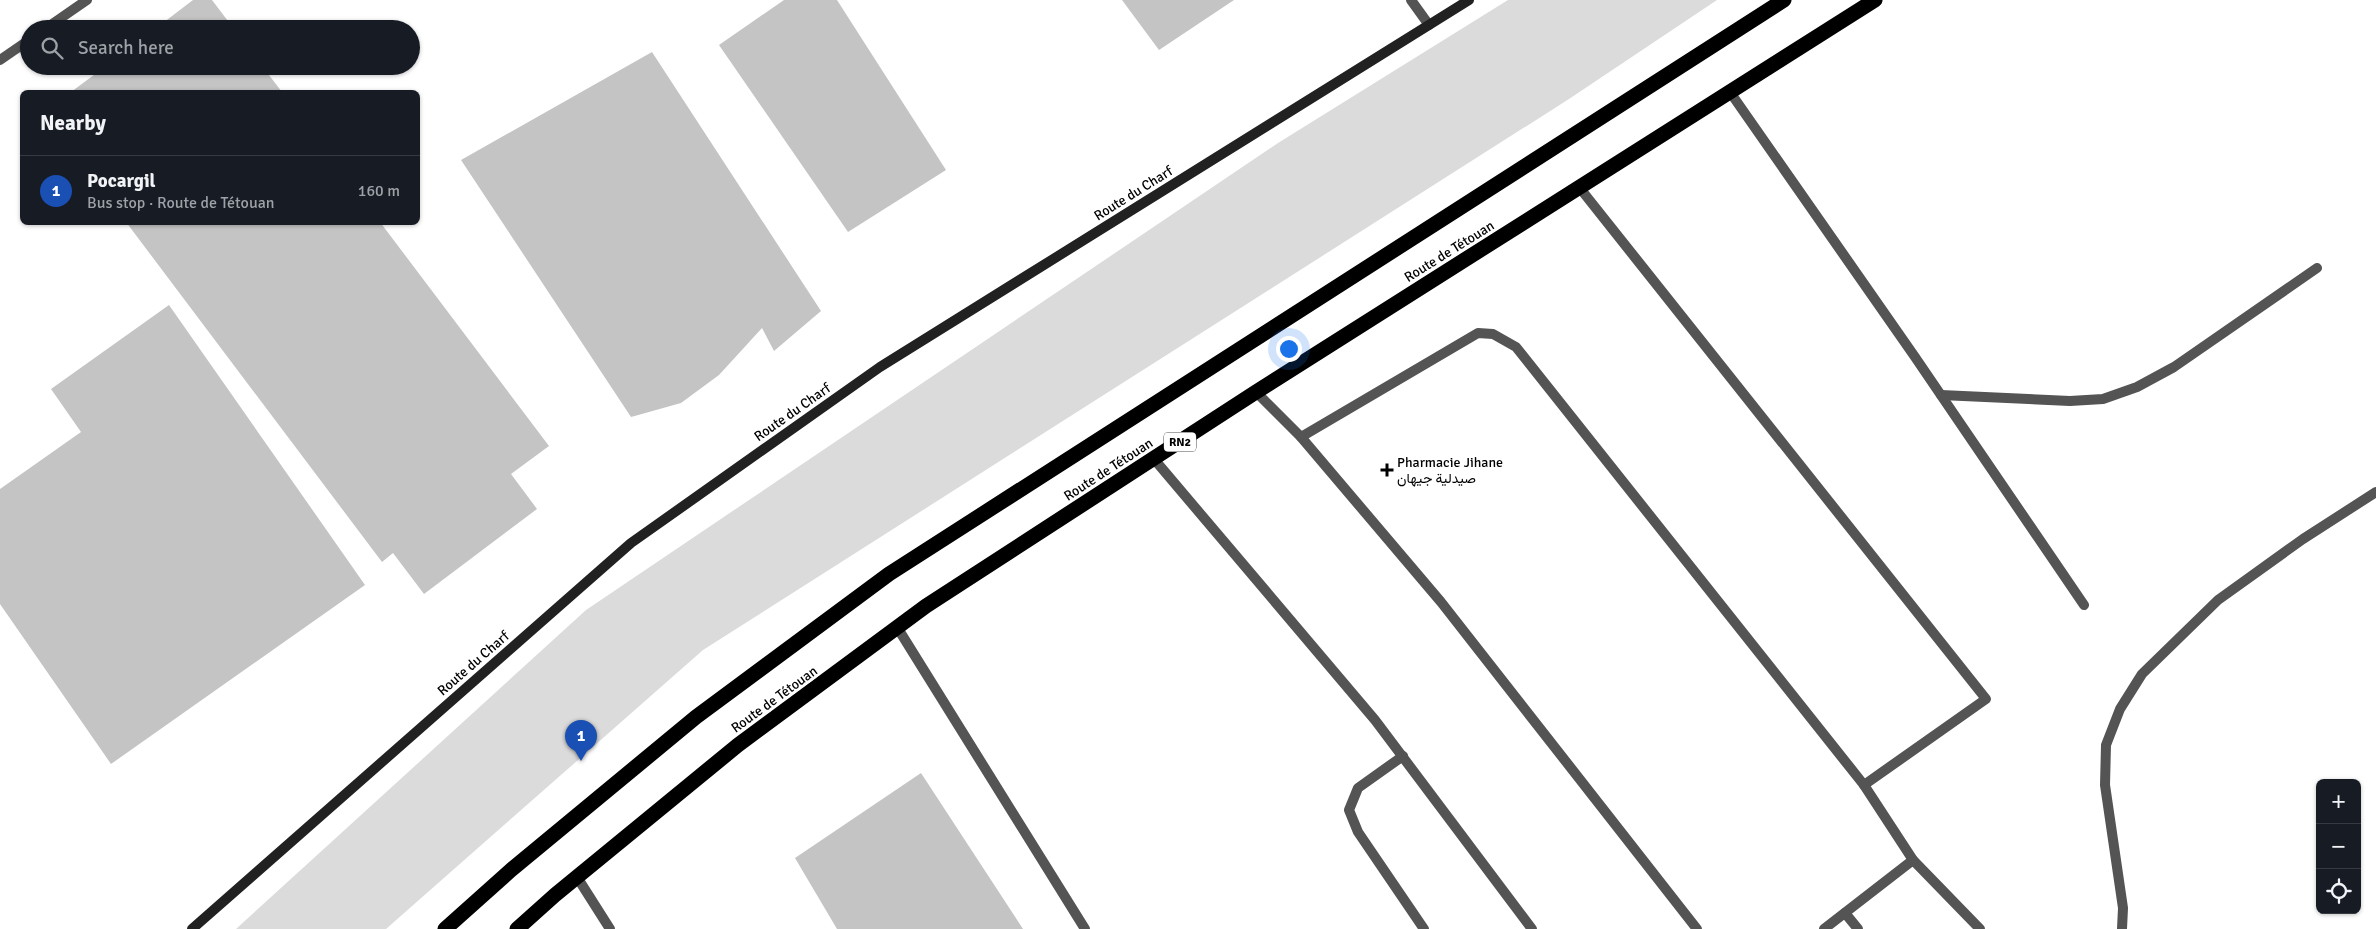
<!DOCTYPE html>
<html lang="en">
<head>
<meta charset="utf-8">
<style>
	:root { --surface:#171b24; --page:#20242c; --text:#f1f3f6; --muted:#9ea1a6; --line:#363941; --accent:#858687 }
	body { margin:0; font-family:Signika,Vazirmatn,sans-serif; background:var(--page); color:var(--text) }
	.controls { position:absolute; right:15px; bottom:15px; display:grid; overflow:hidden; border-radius:8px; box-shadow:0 1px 4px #0004 }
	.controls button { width:45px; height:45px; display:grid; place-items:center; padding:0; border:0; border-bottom:1px solid var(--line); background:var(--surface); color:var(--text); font:25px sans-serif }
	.you { position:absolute; left:1288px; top:348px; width:18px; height:18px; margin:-12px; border:4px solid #fff; border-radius:50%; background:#1a73e8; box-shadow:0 0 0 8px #1a73e833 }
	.badge { display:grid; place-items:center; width:32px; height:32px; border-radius:50%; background:var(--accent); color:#fff; font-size:16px; font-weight:700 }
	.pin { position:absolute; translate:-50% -41px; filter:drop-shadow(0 1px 2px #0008) }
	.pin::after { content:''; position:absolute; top:26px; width:18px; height:15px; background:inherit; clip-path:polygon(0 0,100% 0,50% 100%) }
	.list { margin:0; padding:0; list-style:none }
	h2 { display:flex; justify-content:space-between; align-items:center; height:65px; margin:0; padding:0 20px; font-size:21px }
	h2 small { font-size:16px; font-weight:400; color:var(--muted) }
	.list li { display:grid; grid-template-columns:32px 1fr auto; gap:15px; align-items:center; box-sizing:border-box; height:70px; padding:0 20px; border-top:1px solid var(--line) }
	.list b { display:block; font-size:19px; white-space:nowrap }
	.list p { margin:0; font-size:16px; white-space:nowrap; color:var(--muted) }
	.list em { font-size:16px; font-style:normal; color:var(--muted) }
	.icon { flex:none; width:28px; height:28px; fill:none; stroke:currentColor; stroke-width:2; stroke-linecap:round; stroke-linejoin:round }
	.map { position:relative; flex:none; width:2376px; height:929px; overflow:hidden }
	.search { position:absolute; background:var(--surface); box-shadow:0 1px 4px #0004; left:20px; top:20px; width:400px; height:55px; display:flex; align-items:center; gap:12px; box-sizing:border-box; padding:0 18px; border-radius:28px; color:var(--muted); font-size:19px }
	.panel { position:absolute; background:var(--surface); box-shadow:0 1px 4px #0004; left:20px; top:90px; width:400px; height:135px; border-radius:8px }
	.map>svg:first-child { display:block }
	.green { fill:#dbdbdb }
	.building { fill:#c4c4c4 }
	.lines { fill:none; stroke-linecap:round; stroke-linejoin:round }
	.lane { stroke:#545454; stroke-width:10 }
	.street { stroke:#545454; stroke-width:10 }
	.secondary { stroke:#212121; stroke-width:10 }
	.highway { stroke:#000; stroke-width:15 }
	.poi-dot { fill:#000; stroke:#fff; stroke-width:2 }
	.labels { text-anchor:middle; stroke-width:5; stroke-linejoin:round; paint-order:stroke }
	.shield { fill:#fff; stroke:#4c4c4c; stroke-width:1 }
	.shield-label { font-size:12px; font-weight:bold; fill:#000 }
	.street-label { font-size:14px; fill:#000; stroke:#fff }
	.poi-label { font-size:14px; fill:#000; stroke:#fff; text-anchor:start }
</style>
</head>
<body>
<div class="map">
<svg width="2376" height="929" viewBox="0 0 2376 929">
	<rect width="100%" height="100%" fill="#fff"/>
	<!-- green -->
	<path class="green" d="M 1508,0 L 1717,0 L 1569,99 L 703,650 L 386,929 L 236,929 L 586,610 L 1278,143 Z"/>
	<!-- building -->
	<g class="building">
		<path d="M 193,0 L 212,0 L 234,29 L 155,29 Z"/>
		<path d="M 784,0 L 837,0 L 946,170 L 848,232 L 719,45 Z"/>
		<path d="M 1122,0 L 1234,0 L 1159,50 Z"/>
		<path d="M 652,52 L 821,311 L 774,351 L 762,328 L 719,375 L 681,403 L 631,417 L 461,160 Z"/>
		<path d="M 106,66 L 262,66 L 282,92 L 71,92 Z"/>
		<path d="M 126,222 L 380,222 L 549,446 L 511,474 L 537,509 L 424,594 L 393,553 L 382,562 Z"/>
		<path d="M 169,305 L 365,585 L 111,764 L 0,604 L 0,489 L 81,432 L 51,389 Z"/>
		<path d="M 921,773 L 1023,929 L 837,929 L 795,858 Z"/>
	</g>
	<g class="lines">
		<!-- lane -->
		<g class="lane">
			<path d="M 1411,0 L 1429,25"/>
			<path d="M 45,29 L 87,0"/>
			<path d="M 0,60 L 29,40"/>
			<path d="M 1941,395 L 2070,401 L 2103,399 L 2137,387 L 2174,367 L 2317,268"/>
			<path d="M 897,627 L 1085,929"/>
		</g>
		<!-- street -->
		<g class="street">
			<path d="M 1730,92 L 1915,357 L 2084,605"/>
			<path d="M 1579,187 L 1986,699 L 1864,785"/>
			<path d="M 1256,392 L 1301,437 L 1478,333 L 1493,334 L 1516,347 L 1864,785 L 1913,860 L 1980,929"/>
			<path d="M 1301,437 L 1441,602 L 1697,929"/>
			<path d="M 1154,459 L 1375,720 L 1532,929"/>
			<path d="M 1403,756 L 1358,788 L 1349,810 L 1358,832 L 1424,929"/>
			<path d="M 577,877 L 610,929"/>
			<path d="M 1845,913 L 1858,929"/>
			<path d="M 1824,929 L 1913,860"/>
			<path d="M 2122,929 L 2123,908 L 2105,785 L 2106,745 L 2120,709 L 2142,674 L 2218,600 L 2303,539 L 2376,492"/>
		</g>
		<!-- secondary -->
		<path class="secondary" d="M 192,929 L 631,543 L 880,367 L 1469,0"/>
		<!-- highway -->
		<g class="highway">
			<path d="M 445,929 L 511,870 L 696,717 L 889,574 L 1784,0"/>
			<path d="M 517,929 L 555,895 L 738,745 L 926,606 L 1256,392 L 1875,0"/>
		</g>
	</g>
	<!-- markers -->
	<path class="poi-dot" d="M1384.5 462.5h5v5h5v5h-5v5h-5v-5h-5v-5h5z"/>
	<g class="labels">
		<!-- shield labels -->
		<rect class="shield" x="1164" y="432.5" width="32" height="19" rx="4"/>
		<g class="shield-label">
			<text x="1180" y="446">RN2</text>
		</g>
		<!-- street labels -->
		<g class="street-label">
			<text transform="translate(1133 193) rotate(-32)" y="5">Route du Charf</text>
			<text transform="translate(1449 251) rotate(-32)" y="5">Route de Tétouan</text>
			<text transform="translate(792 412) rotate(-35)" y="5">Route du Charf</text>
			<text transform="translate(1108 469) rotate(-33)" y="5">Route de Tétouan</text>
			<text transform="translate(473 663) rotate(-41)" y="5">Route du Charf</text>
			<text transform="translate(774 699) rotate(-36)" y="5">Route de Tétouan</text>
		</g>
		<!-- poi labels -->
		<g class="poi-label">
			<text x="1397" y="467">Pharmacie Jihane<tspan x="1397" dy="16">صيدلية جيهان</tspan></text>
		</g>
	</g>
</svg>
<div class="controls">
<button>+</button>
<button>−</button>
<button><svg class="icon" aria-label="locate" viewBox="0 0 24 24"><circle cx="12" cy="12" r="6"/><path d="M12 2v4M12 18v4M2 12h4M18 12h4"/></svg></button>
</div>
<div class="you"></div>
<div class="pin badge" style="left:581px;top:761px;background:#1a4fb4">1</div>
<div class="search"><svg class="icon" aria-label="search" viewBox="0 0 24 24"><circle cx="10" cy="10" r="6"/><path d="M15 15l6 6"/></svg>Search here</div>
<section class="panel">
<h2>Nearby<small></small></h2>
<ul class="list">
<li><span class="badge" style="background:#1a4fb4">1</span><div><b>Pocargil</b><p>Bus stop · Route de Tétouan</p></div><em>160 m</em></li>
</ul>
</section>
</div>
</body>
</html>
